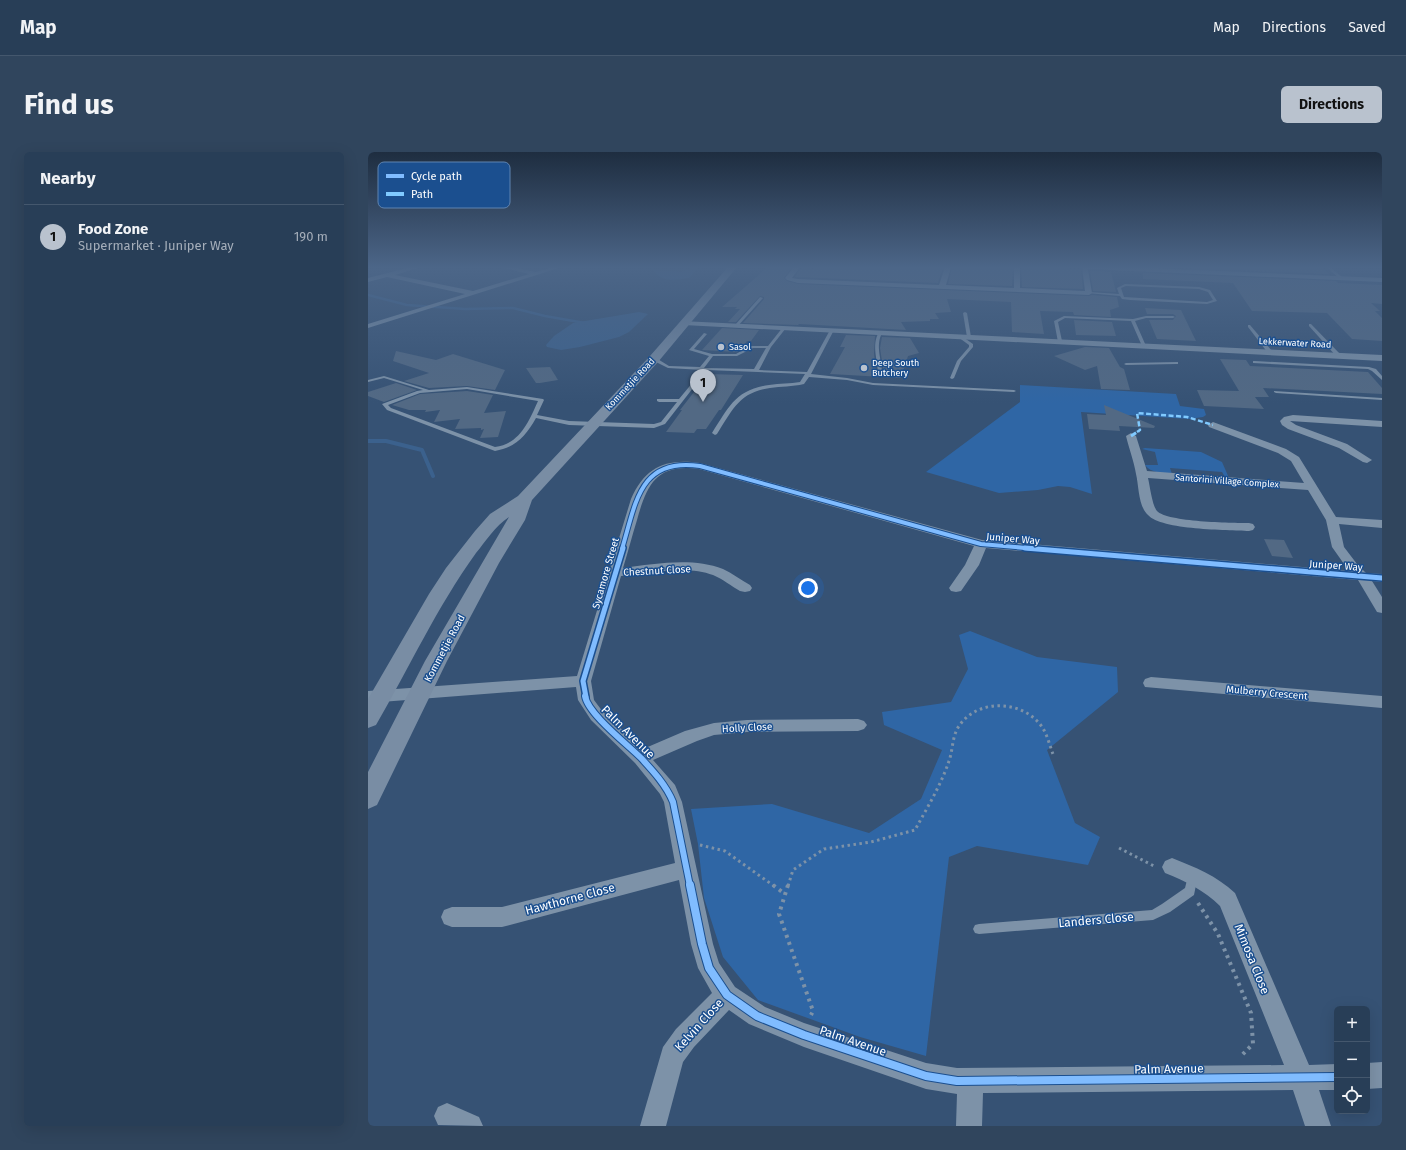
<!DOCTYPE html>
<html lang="en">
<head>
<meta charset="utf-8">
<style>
	:root { --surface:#283e57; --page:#30455d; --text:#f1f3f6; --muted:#a5aeba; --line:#44576d; --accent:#b9c2ce }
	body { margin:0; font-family:"Fira Sans",sans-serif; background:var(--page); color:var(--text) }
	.controls { position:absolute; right:12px; bottom:12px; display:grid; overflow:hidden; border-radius:6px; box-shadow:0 4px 16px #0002 }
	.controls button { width:36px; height:36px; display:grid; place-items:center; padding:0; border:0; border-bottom:1px solid var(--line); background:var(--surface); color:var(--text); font:20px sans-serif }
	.you { position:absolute; left:440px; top:436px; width:14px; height:14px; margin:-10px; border:3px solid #fff; border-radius:50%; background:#1a73e8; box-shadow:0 0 0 6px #1a73e833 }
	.badge { display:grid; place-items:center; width:26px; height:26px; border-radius:50%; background:var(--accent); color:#111; font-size:13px; font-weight:700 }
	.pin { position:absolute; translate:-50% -33px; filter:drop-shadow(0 1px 2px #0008) }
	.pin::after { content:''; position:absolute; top:21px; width:14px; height:12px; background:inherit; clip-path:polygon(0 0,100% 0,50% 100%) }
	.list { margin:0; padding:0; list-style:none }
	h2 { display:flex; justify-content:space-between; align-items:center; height:52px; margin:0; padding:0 16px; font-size:17px }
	h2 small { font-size:13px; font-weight:400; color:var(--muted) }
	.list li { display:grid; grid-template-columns:26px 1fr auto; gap:12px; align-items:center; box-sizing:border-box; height:64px; padding:0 16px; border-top:1px solid var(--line) }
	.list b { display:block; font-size:15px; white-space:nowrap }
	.list p { margin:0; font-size:13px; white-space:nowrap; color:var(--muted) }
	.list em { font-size:13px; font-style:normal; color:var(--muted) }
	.icon { flex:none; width:22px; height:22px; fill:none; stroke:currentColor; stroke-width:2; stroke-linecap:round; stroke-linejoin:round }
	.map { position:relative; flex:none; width:1014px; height:974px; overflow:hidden; border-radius:6px }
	header { display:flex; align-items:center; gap:24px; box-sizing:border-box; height:56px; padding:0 20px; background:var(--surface); border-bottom:1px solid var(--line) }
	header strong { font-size:19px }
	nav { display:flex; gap:22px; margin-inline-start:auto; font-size:14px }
	.intro { display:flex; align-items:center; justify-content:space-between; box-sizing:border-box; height:96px; padding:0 24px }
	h1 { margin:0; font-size:28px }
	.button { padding:10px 18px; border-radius:6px; background:var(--accent); color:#111; font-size:14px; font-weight:700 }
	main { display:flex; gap:24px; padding:0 24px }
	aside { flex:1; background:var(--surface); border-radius:6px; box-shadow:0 4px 16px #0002 }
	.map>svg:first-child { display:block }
	.green { fill:#2f66a5 }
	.water { fill:#3b618d }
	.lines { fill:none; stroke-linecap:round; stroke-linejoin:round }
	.stream-far1 { stroke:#3b618d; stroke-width:2.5 }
	.stream { stroke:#3b618d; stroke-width:4 }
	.building { fill:#526984 }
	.path-far1 { stroke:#7d92a8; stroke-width:3; stroke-dasharray:2.5 3.5; stroke-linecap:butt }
	.path { stroke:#7d92a8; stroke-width:4; stroke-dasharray:3 4.5; stroke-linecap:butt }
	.lane { fill:#7d92a8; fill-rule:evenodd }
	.street { fill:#7d92a8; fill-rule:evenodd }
	.secondary { fill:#798da4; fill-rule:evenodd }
	.quiet-far1 { stroke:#80caff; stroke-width:2.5; stroke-dasharray:5 2.5; stroke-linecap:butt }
	.quiet { stroke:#80caff; stroke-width:3; stroke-dasharray:6 3; stroke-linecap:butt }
	.cycleway-far3-casing { stroke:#1b4f8f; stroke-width:6 }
	.cycleway-far2-casing { stroke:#1b4f8f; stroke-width:8 }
	.cycleway-far1-casing { stroke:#1b4f8f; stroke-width:8 }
	.cycleway-casing { stroke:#1b4f8f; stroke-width:10 }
	.cycleway-far3 { stroke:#80bcff; stroke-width:4 }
	.cycleway-far2 { stroke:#80bcff; stroke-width:5 }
	.cycleway-far1 { stroke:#80bcff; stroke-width:6 }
	.cycleway { stroke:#80bcff; stroke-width:8 }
	.poi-dot { fill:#b9c2ce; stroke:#1b4f8f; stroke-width:1.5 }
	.labels { text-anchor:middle; stroke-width:3; stroke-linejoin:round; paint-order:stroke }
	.far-street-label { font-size:9px; fill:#fff; stroke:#1b4f8f }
	.far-poi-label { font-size:9px; fill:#fff; stroke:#1b4f8f; text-anchor:start }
	.street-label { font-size:10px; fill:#fff; stroke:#1b4f8f }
	.near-street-label { font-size:12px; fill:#fff; stroke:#1b4f8f }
	.key { fill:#1b4f8f; stroke:#5f84b1; stroke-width:1 }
	.key-label { font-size:11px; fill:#fff }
</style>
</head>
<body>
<header>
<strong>Map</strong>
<nav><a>Map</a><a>Directions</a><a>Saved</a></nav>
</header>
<div class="intro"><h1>Find us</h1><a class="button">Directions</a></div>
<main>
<aside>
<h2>Nearby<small></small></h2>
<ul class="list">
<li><span class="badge">1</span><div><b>Food Zone</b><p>Supermarket · Juniper Way</p></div><em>190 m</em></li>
</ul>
</aside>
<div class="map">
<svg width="1014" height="974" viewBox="0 0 1014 974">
	<rect width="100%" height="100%" fill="#365274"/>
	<!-- green -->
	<g class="green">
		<path d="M 652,233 L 808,242 L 812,254 L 836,257 L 838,263 L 835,265 L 821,267 L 713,260 L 724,342 L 702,335 L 690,334 L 670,338 L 631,341 L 558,320 L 652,250 Z"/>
		<path d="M 777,296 L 833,300 L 854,310 L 861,326 L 857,325 L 854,320 L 802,316 L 804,322 C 794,321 783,321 777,313 L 790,313 L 787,300 L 774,297 Z"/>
		<path d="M 602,479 L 669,505 L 749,515 L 750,540 L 679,598 L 707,671 L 732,685 L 720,713 L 609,694 L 581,705 L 558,904 L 492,885 L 390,848 L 355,805 L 336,746 L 330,692 L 323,657 L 404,652 L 501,681 L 553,647 L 574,598 L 516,573 L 514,560 L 583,550 L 600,517 L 591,483 Z"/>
	</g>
	<!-- water -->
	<g class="water">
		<path d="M 321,115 L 331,115 L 321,126 C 307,128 294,131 285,118 L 314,120 L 323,116 Z"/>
		<path d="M 271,160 L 280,162 L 261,180 L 251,185 L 212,195 L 193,198 L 179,195 L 178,193 L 186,184 L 205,171 Z"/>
	</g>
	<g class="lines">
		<!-- stream-far1 -->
		<path class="stream-far1" d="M 0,143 L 39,153 L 97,157 L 145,156 L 177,164 L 217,171"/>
		<!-- stream -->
		<path class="stream" d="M 0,289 L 18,289 L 54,298 L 65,324"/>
	</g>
	<!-- building -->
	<g class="building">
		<path d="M 400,115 L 424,116 L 416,126 L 419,129 L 430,132 L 721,144 L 724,143 L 749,145 L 751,155 L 742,158 L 743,165 L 706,163 L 705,160 L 672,159 L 676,182 L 644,180 L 643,150 L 579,147 L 583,160 L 567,161 L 571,167 L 562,167 L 562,169 L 533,170 L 538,178 L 431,172 L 430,173 L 375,171 L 396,147 L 396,145 L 392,144 L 368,170 L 360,170 L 372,157 L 367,157 L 369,155 L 354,155 Z"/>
		<path d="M 447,115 L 575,115 L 570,131 L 427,125 L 433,116 L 446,117 Z"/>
		<path d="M 584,115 L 645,115 L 644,134 L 580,132 Z"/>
		<path d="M 653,115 L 713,117 L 715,137 L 654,135 Z"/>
		<path d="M 792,115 L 953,115 L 961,122 Z"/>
		<path d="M 722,119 L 743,120 L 748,140 L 725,139 Z"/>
		<path d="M 775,121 L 968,129 L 970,131 L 1014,133 L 1014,152 L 1003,151 L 1012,159 L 1007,159 L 1014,166 L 1014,189 L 984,187 L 959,161 L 884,159 L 865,131 L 775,127 Z"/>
		<path d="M 777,156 L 813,158 L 828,189 L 789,187 L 781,168 L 805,168 L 808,164 L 805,162 L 779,162 Z"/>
		<path d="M 706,168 L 744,170 L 748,184 L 708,183 Z"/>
		<path d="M 354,176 L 391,178 L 383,189 L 379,189 L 373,197 L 369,200 L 334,198 Z"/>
		<path d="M 478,183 L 507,184 L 506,201 L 508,222 L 511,224 L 516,222 L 512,196 L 514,185 L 542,186 L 551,201 L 540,204 L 533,226 L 462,222 L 477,195 L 472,195 Z"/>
		<path d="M 717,195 L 741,196 L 752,215 L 756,217 L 762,238 L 733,237 L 729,214 L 717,218 L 686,204 Z"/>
		<path d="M 28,199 L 68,208 L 85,202 L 137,218 L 127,238 L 99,234 L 61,236 L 36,229 L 61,221 L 25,209 Z"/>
		<path d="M 852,207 L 878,208 L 882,214 L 1000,220 L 1014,236 L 1014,242 L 895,236 L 901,245 L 887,245 L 896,257 L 836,254 L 829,238 L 871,239 Z"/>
		<path d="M 182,215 L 190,228 L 172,231 L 168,231 L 158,216 Z"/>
		<path d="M 340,222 L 375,223 L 353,258 L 351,258 L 338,277 L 329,277 L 326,281 L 298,280 L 314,258 L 312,258 Z"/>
		<path d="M 28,231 L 49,238 L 16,250 L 0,244 L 0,240 Z"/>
		<path d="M 99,239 L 125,243 L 116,261 L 138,259 L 130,285 L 112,286 L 116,277 L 113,278 L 113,276 L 87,277 L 92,267 L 66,270 L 72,258 L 57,260 L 58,258 L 41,258 L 24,253 L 52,242 Z"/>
		<path d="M 736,253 L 787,274 L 786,276 L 751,274 L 752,279 L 721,277 L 719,262 L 738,263 Z"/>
		<path d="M 896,387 L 916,388 L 925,406 L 904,404 Z"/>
	</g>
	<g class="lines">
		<!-- path-far1 -->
		<g class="path-far1">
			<path d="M 332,693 L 357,699 L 406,734"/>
			<path d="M 751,696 L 786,714"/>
			<path d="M 420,734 L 425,718 L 456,697 L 503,690 L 547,678 C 559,656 573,633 581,609 C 585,598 584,584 591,574 C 609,547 651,548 671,571 C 679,580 681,592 685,602"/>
		</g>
		<!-- path -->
		<g class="path">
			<path d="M 405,733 L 417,742"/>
			<path d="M 420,733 L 411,762 L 445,859 L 443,863"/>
			<path d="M 830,751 L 850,782 L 883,861 L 885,892 L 873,904"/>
		</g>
		<!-- lane -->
		<g class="lane">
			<path d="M 958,115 L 962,115 L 974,125 L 974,127 L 972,127 Z"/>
			<path d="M 757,132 L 831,135 L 842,138 L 849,149 L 839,152 L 762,148 L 754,147 L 752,144 L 719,141 L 721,140 L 751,142 L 749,136 ZM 758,134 L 831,137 L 840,140 L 845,148 L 839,150 L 756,145 L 753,136 Z"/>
			<path d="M 392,145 L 395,146 L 369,175 L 367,175 L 367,173 Z"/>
			<path d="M 597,160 L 599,161 L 603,185 L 601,186 L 599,185 L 595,161 Z"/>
			<path d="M 696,164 L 765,167 L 778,164 L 805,164 L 807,165 L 805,166 L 778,166 L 767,169 L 778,194 L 776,195 L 774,194 L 763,169 L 697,166 L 690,170 L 694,189 L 690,190 L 686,169 Z"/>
			<path d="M 941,172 L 943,172 L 973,203 L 973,205 L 969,205 L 941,174 Z"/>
			<path d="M 880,173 L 882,173 L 904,199 L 904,201 L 900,201 L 880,175 Z"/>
			<path d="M 415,175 L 418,176 L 403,195 L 391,218 L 439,220 L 462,178 L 464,177 L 466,178 L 443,222 L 479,226 L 505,231 L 646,238 L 648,239 L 646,240 L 505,233 L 479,228 L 441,225 L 436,232 C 424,235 413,234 402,236 C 371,240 364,259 349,282 L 347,283 L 344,281 C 361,255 367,238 401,233 C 412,231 422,232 432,230 L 437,222 L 339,218 L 297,272 L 286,276 L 201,273 L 168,266 C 158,284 147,296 127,299 L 19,258 L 14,252 L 49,239 L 55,238 L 16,226 L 0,230 L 0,228 L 16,224 L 61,238 L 99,235 L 175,247 L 176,248 L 169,263 L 201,269 L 286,272 L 293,270 L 309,250 L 291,250 L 289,249 L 289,247 L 311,247 L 335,218 L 300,216 L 284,208 L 284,206 L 288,206 L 301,214 L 332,215 L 341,204 L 321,198 L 336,181 L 339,182 L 326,197 L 344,202 L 368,202 L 382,194 L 400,194 ZM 385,196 L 398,196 L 386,217 L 336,216 L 345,204 L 369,204 ZM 99,237 L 170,249 C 161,269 152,292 127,295 L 23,256 L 20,253 L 52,241 Z"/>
			<path d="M 511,180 L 514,181 C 507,194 514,208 514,222 L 512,223 L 510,222 C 510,208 503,193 511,180 Z"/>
			<path d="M 590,183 L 592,183 L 605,192 L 605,195 L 593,209 L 586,226 L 584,227 L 582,226 L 589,209 L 601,195 L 601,193 L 590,185 Z"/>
			<path d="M 887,209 L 1001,215 L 1008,217 L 1014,224 L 1014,228 L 1004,219 L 1000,217 L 885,211 L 885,209 Z"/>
			<path d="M 810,210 L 810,212 L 808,212 L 758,213 L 756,212 L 758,211 Z"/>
			<path d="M 906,239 L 1014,246 L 1014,248 L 908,241 L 906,240 Z"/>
			<path d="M 825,718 L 829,720 L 830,723 L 826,743 L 802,760 L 785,768 L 611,782 L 607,781 L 605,777 L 607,773 L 611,772 L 784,758 L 794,752 L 817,736 L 821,720 Z"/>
		</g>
		<!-- street -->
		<g class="street">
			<path d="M 43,115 L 53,115 L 27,123 L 105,139 L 161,122 L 131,115 L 144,115 L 168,120 L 185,115 L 194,115 L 0,176 L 0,172 L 97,142 L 19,125 L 0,130 L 0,126 Z"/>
			<path d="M 426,115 L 432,115 L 424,126 L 430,127 L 571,133 L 577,115 L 583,115 L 578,133 L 646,136 L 646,115 L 652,115 L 652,136 L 717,139 L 714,115 L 759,115 L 1014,126 L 1014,130 L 720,117 L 724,141 L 721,143 L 430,131 L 419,128 L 417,126 Z"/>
			<path d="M 313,169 L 1014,203 L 1014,209 L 316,173 L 313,173 Z"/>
			<path d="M 925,263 L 1014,269 L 1014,275 L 922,269 L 928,273 L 979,292 L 1004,308 L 999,311 L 995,310 L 971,296 L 920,277 L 914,273 L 912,269 L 916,265 Z"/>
			<path d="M 845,270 L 918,297 L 931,305 L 968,365 L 1014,368 L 1014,376 L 971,372 L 976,395 L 989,412 L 998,421 L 1014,422 L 1014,430 L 1004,429 L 1014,445 L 1014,461 L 1009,460 L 990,428 L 618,396 L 611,413 L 593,439 L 588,440 L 583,439 L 581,436 L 597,413 L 606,394 L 331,317 C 289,311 279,332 269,368 C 264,384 260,400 255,416 C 287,412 324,405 355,417 C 364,421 373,428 382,433 L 384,436 L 382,439 L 377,440 L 372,439 C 363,434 355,427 345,423 C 320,413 280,421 253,424 L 223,529 L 226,548 L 235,560 L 275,597 L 317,579 L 346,571 L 379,568 L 490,567 L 496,569 L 499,573 L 496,577 L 490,579 L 379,580 L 346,583 L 329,589 L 285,608 L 307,633 L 314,650 L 345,792 L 351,811 L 367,835 L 397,855 L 436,871 L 558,911 L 589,916 L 916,913 L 852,754 C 836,738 817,729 797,721 L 794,715 L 797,709 L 804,706 C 827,715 849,724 867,741 L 941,913 L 969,912 L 969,938 L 951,938 L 963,974 L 937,974 L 925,938 L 615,941 L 614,974 L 588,974 L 589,942 L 558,937 L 436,895 L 381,872 L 361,858 L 326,895 L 315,910 L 298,974 L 272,974 L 295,895 L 308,877 L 344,841 L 330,816 L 323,792 L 311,728 L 134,775 L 84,775 L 76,772 L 73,765 L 76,758 L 84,755 L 134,755 L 307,711 L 296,650 L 292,642 L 267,611 L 223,568 L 210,548 L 208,535 L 0,551 L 0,539 L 209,524 L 263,347 C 277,315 298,306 332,311 L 614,388 L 981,419 L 964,395 L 958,368 L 940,338 L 780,326 C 782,334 784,353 789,359 C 799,370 864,371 881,371 L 885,372 L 887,375 L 885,378 L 881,379 C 860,378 793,378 780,363 C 770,354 771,334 768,322 C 766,309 761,297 758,284 L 763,281 L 768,284 L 779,319 L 936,331 L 923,309 L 910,301 L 841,275 L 840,273 Z"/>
			<path d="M 783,525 L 1014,544 L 1014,556 L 777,535 L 775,531 L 777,527 Z"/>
			<path d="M 1014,910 L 1014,936 L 999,937 L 999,911 Z"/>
			<path d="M 79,951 L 111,965 L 115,974 L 70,973 L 66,964 L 70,955 Z"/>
		</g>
		<!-- secondary -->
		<path class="secondary" d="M 360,115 L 369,115 L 290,210 L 164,348 L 157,368 L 131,411 L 79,509 L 9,653 L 0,657 L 0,620 L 57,509 L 141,365 C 127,374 118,389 108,401 C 69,455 41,516 8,573 L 0,576 L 0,547 L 61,442 L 78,416 L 107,379 L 122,362 L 150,344 L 282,204 Z"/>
		<!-- quiet-far1 -->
		<path class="quiet-far1" d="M 769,280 L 772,278 L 769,261 L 819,265 L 845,273"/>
		<!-- quiet -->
		<path class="quiet" d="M 763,284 L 771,279"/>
		<!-- cycleway-far3 casing -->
		<g class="cycleway-far3-casing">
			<path id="cycleway-far3" d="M 254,397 C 268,351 271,305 332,314 L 613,392 L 669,397"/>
		</g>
		<!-- cycleway-far2 casing -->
		<g class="cycleway-far2-casing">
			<g id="cycleway-far2">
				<path d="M 657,396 L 1014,426"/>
				<path d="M 218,545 L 215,529 L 255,396"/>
			</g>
		</g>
		<!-- cycleway-far1 casing -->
		<g class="cycleway-far1-casing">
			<path id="cycleway-far1" d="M 217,544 C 220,562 259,592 273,606 C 285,619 298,633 305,650 L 322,734"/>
		</g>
		<!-- cycleway casing -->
		<g class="cycleway-casing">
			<path id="cycleway" d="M 322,733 L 334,792 L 341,816 L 359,843 L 389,864 L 436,883 L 558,924 L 589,929 L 969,925"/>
		</g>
		<!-- cycleway-far3 -->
		<use href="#cycleway-far3" class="cycleway-far3"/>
		<!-- cycleway-far2 -->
		<use href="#cycleway-far2" class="cycleway-far2"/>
		<!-- cycleway-far1 -->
		<use href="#cycleway-far1" class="cycleway-far1"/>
		<!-- cycleway -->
		<use href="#cycleway" class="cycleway"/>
	</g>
	<!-- sky -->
	<linearGradient id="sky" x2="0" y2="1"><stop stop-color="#1e2d40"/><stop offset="0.46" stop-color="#4c6688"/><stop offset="1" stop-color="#4c6688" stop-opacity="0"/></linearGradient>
	<rect width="1014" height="251" fill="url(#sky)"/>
	<!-- markers -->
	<g class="poi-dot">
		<circle cx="353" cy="195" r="4"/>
		<circle cx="496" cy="216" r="4"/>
	</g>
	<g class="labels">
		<!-- far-street labels -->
		<g class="far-street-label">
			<text transform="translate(927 191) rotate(3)" y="3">Lekkerwater Road</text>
			<text transform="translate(262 232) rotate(-47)" y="3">Kommetjie Road</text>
			<text transform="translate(859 329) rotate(4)" y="3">Santorini Village Complex</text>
		</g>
		<!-- far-poi labels -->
		<g class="far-poi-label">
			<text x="361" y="198">Sasol</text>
			<text x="504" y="214">Deep South<tspan x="504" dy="10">Butchery</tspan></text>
		</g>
		<!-- street labels -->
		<g class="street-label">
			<text transform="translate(645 386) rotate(5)" y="4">Juniper Way</text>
			<text transform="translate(968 413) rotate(4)" y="4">Juniper Way</text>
			<text transform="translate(289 418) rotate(-3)" y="4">Chestnut Close</text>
			<text transform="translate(237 421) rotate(-74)" y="4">Sycamore Street</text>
			<text transform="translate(76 496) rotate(-62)" y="4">Kommetjie Road</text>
			<text transform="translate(899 540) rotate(5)" y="4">Mulberry Crescent</text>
			<text transform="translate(379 575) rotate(-3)" y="4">Holly Close</text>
		</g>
		<!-- near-street labels -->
		<g class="near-street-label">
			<text transform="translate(260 580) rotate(45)" y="4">Palm Avenue</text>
			<text transform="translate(202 747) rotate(-15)" y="4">Hawthorne Close</text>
			<text transform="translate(728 768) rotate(-5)" y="4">Landers Close</text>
			<text transform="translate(884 807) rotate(68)" y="4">Mimosa Close</text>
			<text transform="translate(331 873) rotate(-48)" y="4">Kelvin Close</text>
			<text transform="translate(485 889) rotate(19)" y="4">Palm Avenue</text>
			<text transform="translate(801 917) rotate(-1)" y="4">Palm Avenue</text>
		</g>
	</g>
	<!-- legend -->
	<rect x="10" y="10" width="132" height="46" rx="6" class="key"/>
	<rect x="18" y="22" width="18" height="4" fill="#80bcff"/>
	<rect x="18" y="40" width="18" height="4" fill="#80caff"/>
	<g class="key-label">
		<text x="43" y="28">Cycle path</text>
		<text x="43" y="46">Path</text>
	</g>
</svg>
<div class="controls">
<button>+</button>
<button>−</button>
<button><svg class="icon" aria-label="locate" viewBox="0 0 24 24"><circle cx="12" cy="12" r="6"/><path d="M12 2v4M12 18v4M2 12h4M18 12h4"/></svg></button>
</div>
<div class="you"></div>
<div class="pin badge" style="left:335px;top:250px">1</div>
</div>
</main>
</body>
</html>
